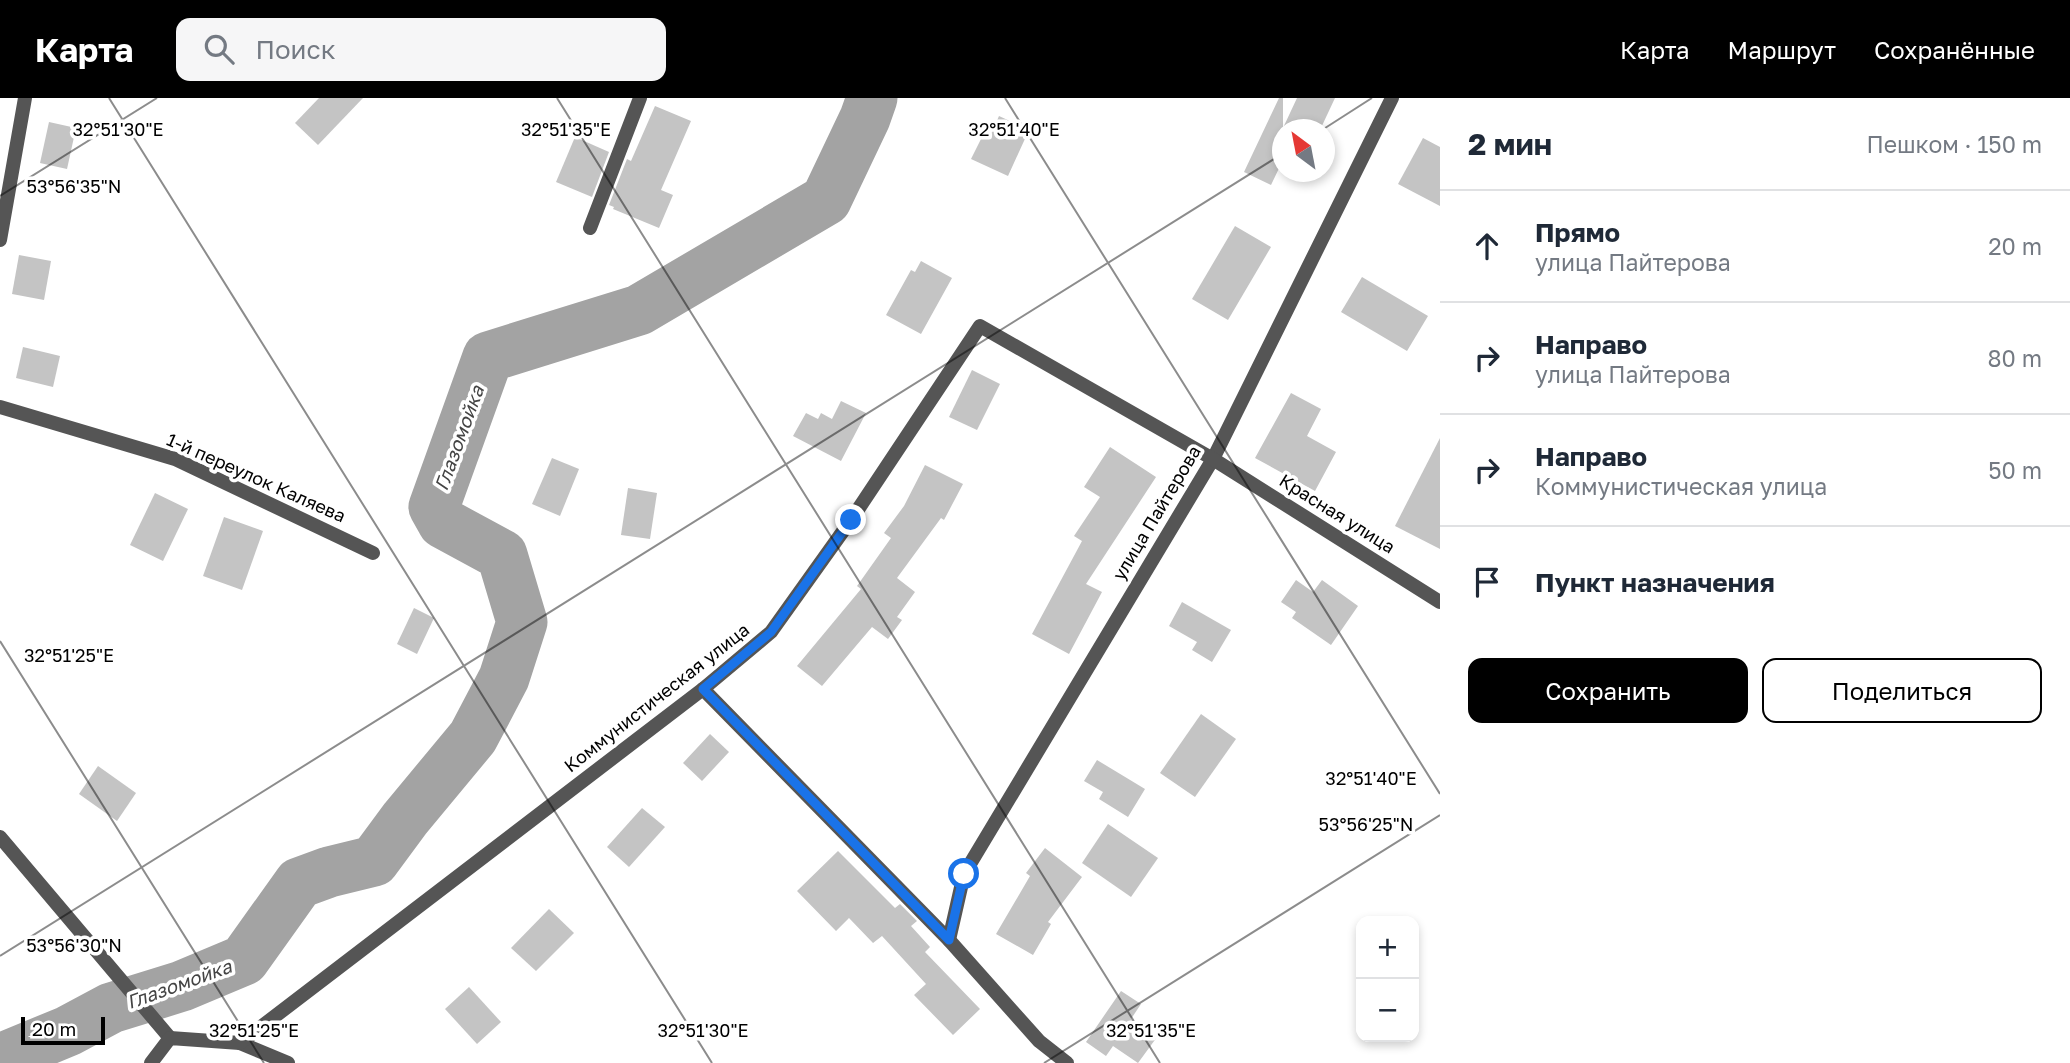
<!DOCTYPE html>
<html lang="ru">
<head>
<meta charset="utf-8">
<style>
	:root { --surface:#fff; --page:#f6f6f7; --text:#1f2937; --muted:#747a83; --line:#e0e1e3; --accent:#000 }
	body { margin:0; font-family:"Golos Text",sans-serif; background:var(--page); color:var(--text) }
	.controls { position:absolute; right:21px; bottom:21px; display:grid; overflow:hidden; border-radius:14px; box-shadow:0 4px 10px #0003 }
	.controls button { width:63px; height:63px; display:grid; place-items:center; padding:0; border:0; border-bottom:2px solid var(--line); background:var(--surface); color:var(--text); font:35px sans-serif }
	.compass { position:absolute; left:1272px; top:21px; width:63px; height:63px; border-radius:50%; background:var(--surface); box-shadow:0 4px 10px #0003; rotate:328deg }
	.scale { position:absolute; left:21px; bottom:18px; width:84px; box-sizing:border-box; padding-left:7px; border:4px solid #000; border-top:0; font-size:19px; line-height:24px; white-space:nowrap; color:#000; -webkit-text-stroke:5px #fff; paint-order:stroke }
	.stop { position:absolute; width:21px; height:21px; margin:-16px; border:5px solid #1a73e8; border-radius:50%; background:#fff }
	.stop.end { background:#1a73e8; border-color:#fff; box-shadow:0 2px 7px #0008 }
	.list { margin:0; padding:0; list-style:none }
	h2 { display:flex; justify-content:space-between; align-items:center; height:91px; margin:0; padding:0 28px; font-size:30px }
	h2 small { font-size:23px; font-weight:400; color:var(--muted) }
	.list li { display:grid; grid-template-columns:46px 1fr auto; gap:21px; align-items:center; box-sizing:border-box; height:112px; padding:0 28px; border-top:2px solid var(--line) }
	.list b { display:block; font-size:26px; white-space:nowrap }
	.list p { margin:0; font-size:23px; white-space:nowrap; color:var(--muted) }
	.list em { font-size:23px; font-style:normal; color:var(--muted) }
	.actions { display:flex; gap:14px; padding:21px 28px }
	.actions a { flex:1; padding:16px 0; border:2px solid var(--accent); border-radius:14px; text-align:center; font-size:24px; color:var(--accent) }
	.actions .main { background:var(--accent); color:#fff }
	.icon { flex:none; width:38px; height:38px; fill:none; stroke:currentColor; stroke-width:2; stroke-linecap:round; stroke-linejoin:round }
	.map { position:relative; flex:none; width:1440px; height:965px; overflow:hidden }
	header { display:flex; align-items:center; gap:42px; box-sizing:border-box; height:98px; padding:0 35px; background:var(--accent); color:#fff }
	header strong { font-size:33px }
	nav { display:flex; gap:38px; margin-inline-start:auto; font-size:24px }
	.search { width:490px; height:63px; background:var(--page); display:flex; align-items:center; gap:18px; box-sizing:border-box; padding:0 24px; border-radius:14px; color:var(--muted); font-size:26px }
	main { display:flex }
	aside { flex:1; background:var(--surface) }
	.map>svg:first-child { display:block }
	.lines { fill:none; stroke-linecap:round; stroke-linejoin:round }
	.river { stroke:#a3a3a3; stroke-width:51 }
	.building { fill:#c4c4c4 }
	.street { stroke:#555; stroke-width:14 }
	.route { stroke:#1a73e8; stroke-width:9 }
	.ticks { fill:none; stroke:#000; stroke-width:2; stroke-opacity:0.45 }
	.labels { text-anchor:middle; stroke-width:7; stroke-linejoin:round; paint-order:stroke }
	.street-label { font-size:18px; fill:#000; stroke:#fff }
	.water-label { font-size:19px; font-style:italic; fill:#444; stroke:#fff }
	.ticks-label { font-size:18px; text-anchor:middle; fill:#000; stroke:#fff; stroke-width:7; stroke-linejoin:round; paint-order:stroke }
</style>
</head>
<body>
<header>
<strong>Карта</strong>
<div class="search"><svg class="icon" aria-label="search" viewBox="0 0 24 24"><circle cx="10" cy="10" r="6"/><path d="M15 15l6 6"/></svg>Поиск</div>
<nav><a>Карта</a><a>Маршрут</a><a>Сохранённые</a></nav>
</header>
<main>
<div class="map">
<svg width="1440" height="965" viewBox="0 0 1440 965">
	<rect width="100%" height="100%" fill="#fff"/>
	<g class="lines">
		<!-- river -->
		<path class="river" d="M 0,961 L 68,933 L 111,910 L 182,888 L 244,862 L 299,785 L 329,774 L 374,763 L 405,721 L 473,639 L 504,580 L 522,524 L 502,457 L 443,425 L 434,409 L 488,259 L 639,212 L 826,102 L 865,20 L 872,0"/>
	</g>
	<!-- building -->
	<g class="building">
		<path d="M 319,0 L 363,0 L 318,47 L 295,25 Z"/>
		<path d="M 1279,0 L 1283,0 L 1283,30 L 1297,0 L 1335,0 L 1320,32 L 1283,32 L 1283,62 L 1271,87 L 1244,74 Z"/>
		<path d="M 655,8 L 691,23 L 661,92 L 673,97 L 659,130 L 613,111 L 614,109 L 609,107 L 627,61 L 631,63 Z"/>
		<path d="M 999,18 L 1029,32 L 1008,78 L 971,61 L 985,33 L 991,36 Z"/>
		<path d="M 49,24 L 76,30 L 67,71 L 40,65 Z"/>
		<path d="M 575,39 L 609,54 L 592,99 L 556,84 Z"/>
		<path d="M 1423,40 L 1440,49 L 1440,108 L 1398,86 Z"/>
		<path d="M 1235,128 L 1271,149 L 1228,222 L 1192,201 Z"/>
		<path d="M 19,157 L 51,163 L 44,202 L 12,196 Z"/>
		<path d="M 921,163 L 952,180 L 921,236 L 886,217 L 911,172 L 915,174 Z"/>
		<path d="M 1362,179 L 1428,218 L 1407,253 L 1341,214 Z"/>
		<path d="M 23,249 L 60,258 L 53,289 L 16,280 Z"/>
		<path d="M 972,272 L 1000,286 L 977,332 L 949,319 Z"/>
		<path d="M 1291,295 L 1321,311 L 1307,338 L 1336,354 L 1315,393 L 1255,360 Z"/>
		<path d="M 841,303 L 866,315 L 841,363 L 793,338 L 806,315 L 818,321 L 821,315 L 832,321 Z"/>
		<path d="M 1440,340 L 1440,451 L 1395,428 Z"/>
		<path d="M 1110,349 L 1156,379 L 1086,486 L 1102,494 L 1069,556 L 1032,536 L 1082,443 L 1074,438 L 1100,399 L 1084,389 Z"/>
		<path d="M 552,360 L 579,371 L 560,418 L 532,406 Z"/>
		<path d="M 925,367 L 963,386 L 944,422 L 941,420 L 897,480 L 915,494 L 897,519 L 902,522 L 888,541 L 872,529 L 822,588 L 797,568 L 861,491 L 857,488 L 891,440 L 884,435 L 904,408 Z"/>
		<path d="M 628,390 L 657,395 L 650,441 L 621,437 Z"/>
		<path d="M 155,395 L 188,411 L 163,463 L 130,447 Z"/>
		<path d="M 224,419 L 263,433 L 242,492 L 203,478 Z"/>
		<path d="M 1296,482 L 1313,494 L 1322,482 L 1358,508 L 1331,547 L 1292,520 L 1296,514 L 1281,504 Z"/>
		<path d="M 1182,504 L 1231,532 L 1212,564 L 1192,552 L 1197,544 L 1169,528 Z"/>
		<path d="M 414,510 L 434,520 L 417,556 L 397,546 Z"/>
		<path d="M 1201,616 L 1236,641 L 1195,699 L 1160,675 Z"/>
		<path d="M 710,636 L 729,654 L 702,683 L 683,665 Z"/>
		<path d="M 1097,662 L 1145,691 L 1128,719 L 1099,701 L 1103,694 L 1084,683 Z"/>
		<path d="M 98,668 L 136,695 L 117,723 L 79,696 Z"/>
		<path d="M 642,710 L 665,729 L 629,769 L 607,749 Z"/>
		<path d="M 1108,726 L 1158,760 L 1131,799 L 1082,765 Z"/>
		<path d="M 1045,750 L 1082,779 L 1048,824 L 1051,826 L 1033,857 L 996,836 L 1030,778 L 1026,775 Z"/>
		<path d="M 838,753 L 895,810 L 900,806 L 917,823 L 911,828 L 930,849 L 925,854 L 980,911 L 953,937 L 914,897 L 926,886 L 882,838 L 873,845 L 849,820 L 836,833 L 797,793 Z"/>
		<path d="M 549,811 L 574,835 L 536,873 L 511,850 Z"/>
		<path d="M 469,889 L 501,924 L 477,946 L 445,911 Z"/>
		<path d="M 1121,893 L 1141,906 L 1131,921 L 1157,939 L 1138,965 L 1113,948 L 1106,958 L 1086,944 Z"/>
	</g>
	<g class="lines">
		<!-- street -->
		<g class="street">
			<path d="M 590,130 L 640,0"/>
			<path d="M 0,142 L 25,0"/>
			<path d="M 0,309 L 175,361 L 373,455"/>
			<path d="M 703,591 L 949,842 L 1039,943 L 1067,965"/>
			<path d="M 0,739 L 170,940"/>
			<path d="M 949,842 L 964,776 L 1213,361 L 1392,0"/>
			<path d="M 240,945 L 288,965"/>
			<path d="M 151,965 L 170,940 L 240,945 L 703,591 L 771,534 L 851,422 L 980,228 L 1213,361 L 1440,504"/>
		</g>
	</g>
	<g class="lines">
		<!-- route -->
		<path class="route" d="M 851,422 L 771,534 L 703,591 L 949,842 L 964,776"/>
	</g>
	<!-- ticks -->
	<path class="ticks" d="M 109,0 L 712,965M 557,0 L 1160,965M 1005,0 L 1440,696M 1322,32 L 1372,0M 0,98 L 157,0M 0,543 L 264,965M 0,858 L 1282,56M 1044,965 L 1440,717"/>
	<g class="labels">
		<!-- street labels -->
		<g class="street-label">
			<text transform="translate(256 380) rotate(24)" y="6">1-й переулок Каляева</text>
			<text transform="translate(1157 415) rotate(-59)" y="6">улица Пайтерова</text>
			<text transform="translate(1337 416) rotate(32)" y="6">Красная улица</text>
			<text transform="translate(657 600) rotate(-38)" y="6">Коммунистическая улица</text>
		</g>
		<!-- water labels -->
		<g class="water-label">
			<text transform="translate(459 340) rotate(-70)" y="7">Глазомойка</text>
			<text transform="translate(179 886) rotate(-20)" y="7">Глазомойка</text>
		</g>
	</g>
	<g class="ticks-label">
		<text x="1014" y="38">32°51'40"E</text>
		<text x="118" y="38">32°51'30"E</text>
		<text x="566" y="38">32°51'35"E</text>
		<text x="74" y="95">53°56'35"N</text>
		<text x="69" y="564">32°51'25"E</text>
		<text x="1371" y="687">32°51'40"E</text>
		<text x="1366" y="733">53°56'25"N</text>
		<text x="74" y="854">53°56'30"N</text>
		<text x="254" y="939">32°51'25"E</text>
		<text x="703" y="939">32°51'30"E</text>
		<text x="1151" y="939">32°51'35"E</text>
	</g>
</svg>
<div class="controls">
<button>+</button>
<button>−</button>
</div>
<svg class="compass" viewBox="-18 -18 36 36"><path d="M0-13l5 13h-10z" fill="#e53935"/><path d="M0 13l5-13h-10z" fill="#747a83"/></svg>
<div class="scale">20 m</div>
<div class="stop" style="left:964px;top:776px"></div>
<div class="stop end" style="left:851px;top:422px"></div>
</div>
<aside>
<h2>2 мин<small>Пешком · 150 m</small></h2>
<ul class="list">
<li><svg class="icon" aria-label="ahead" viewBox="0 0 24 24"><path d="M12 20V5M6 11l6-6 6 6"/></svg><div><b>Прямо</b><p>улица Пайтерова</p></div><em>20 m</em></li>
<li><svg class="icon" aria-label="right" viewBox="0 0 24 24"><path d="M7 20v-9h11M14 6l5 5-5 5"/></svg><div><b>Направо</b><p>улица Пайтерова</p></div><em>80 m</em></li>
<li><svg class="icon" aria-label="right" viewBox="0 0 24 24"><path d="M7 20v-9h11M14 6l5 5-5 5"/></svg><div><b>Направо</b><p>Коммунистическая улица</p></div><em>50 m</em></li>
<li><svg class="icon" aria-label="arrive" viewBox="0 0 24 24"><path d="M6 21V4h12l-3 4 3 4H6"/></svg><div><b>Пункт назначения</b></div></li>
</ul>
<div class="actions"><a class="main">Сохранить</a><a>Поделиться</a></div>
</aside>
</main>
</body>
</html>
